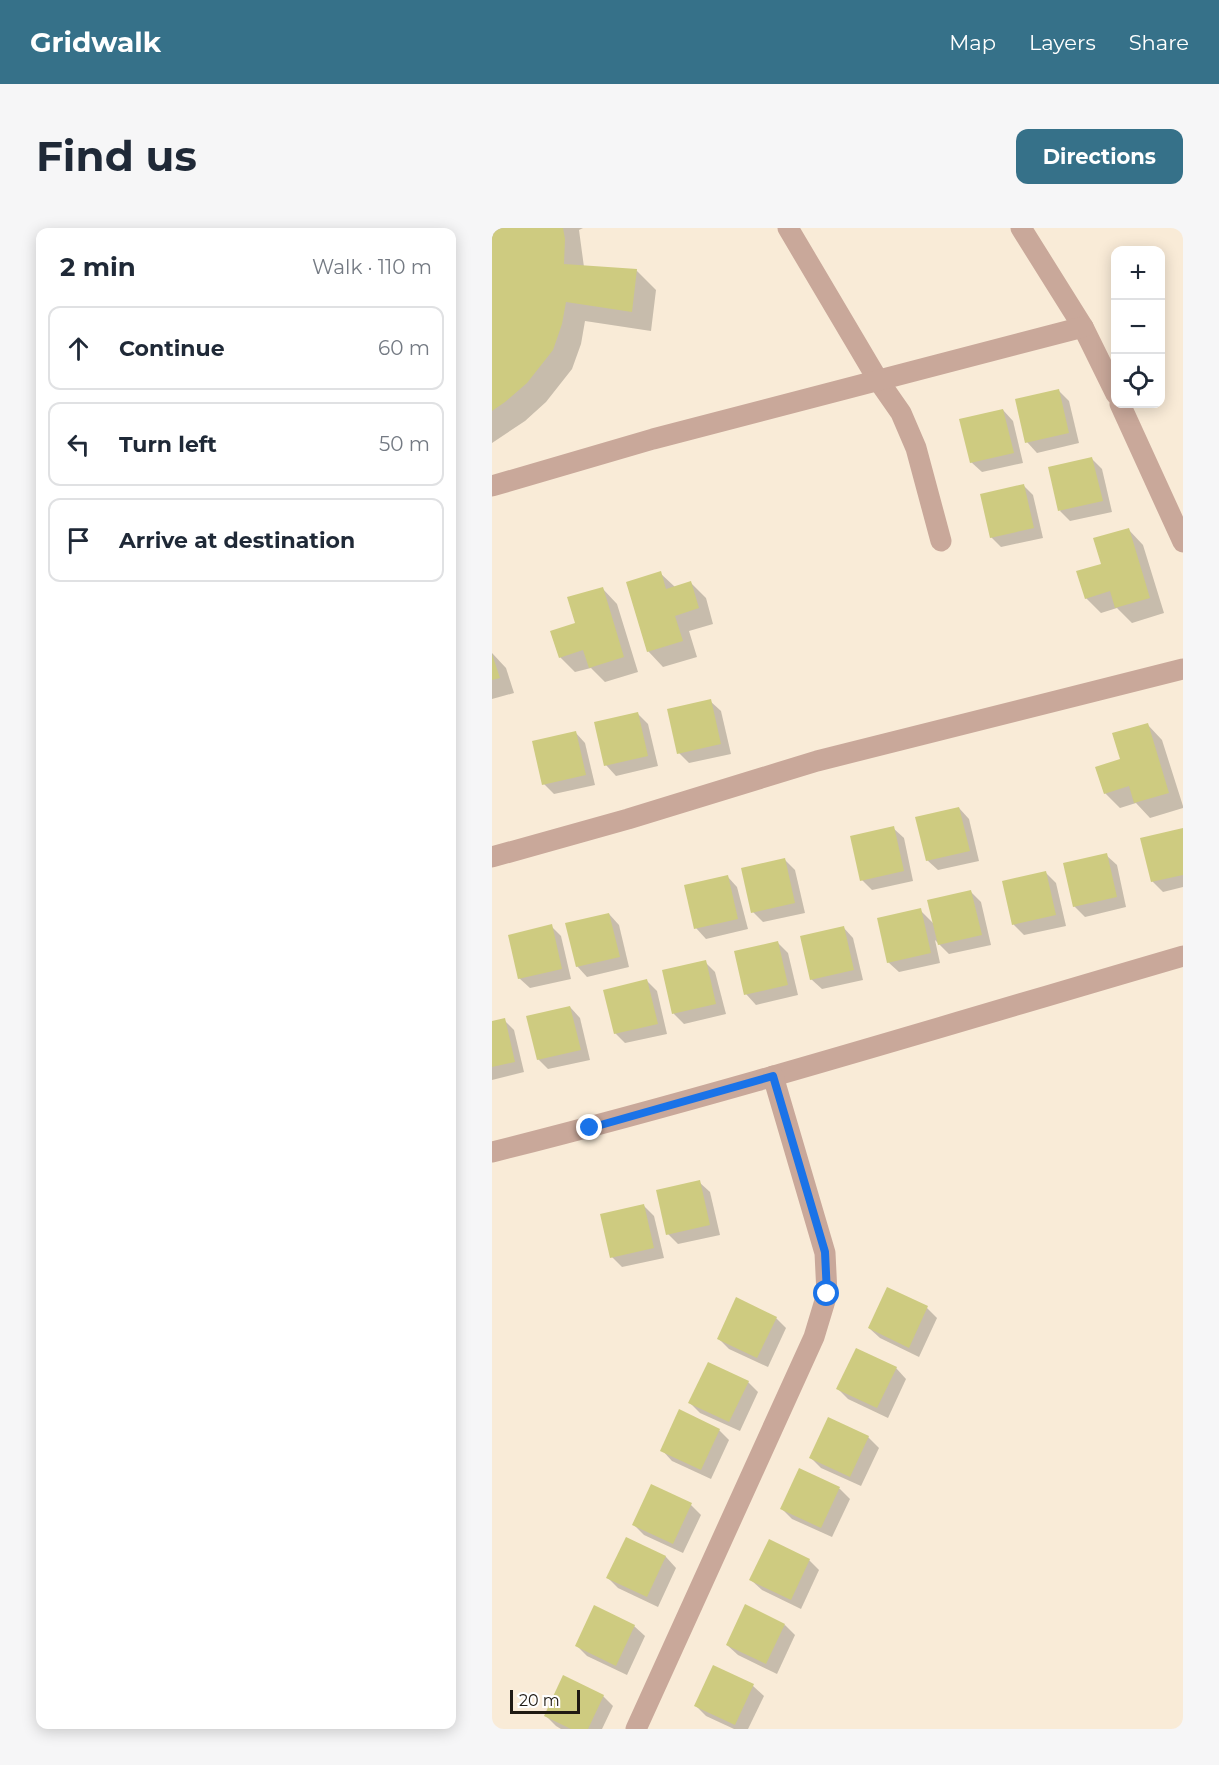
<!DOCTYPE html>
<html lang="en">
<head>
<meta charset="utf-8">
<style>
	:root { --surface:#fff; --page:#f6f6f7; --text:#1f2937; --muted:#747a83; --line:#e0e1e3; --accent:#367189 }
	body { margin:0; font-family:Montserrat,sans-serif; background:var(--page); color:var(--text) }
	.controls { position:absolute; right:18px; top:18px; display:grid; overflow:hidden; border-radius:12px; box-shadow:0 3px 15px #0003 }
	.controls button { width:54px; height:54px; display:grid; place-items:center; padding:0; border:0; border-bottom:2px solid var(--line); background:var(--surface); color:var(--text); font:30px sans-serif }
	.scale { position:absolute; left:18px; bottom:15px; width:70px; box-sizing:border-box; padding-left:6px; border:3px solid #1f1a13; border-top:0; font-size:16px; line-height:21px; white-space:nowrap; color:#1f1a13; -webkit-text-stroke:4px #fff; paint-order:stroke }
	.stop { position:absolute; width:18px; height:18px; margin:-14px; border:4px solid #1a73e8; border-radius:50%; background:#fff }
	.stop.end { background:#1a73e8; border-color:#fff; box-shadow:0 2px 6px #0008 }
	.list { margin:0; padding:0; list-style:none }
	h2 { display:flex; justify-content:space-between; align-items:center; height:78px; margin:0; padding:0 24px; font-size:26px }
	h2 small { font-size:20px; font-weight:400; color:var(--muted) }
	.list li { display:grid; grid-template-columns:39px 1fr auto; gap:18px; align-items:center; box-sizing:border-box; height:84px; margin:0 12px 12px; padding:0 12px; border:2px solid var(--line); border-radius:12px }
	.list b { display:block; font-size:22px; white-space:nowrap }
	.list em { font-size:20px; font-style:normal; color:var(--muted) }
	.icon { flex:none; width:33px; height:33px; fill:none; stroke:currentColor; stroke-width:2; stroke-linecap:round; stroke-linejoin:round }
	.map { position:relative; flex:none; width:691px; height:1501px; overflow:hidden; border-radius:12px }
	header { display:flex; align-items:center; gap:36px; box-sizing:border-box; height:84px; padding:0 30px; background:var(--accent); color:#fff }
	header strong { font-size:28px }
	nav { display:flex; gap:33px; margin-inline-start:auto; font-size:21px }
	.intro { display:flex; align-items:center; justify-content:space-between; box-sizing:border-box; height:144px; padding:0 36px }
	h1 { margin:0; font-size:42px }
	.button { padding:15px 27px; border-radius:12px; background:var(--accent); color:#fff; font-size:21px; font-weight:700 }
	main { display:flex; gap:36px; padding:0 36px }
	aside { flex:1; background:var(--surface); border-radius:12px; box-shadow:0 3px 15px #0003 }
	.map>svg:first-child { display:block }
	.shadow { fill:#0003 }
	.building { fill:#cecb80 }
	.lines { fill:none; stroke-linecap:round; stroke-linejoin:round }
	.minor { stroke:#c9a89a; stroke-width:21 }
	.route { stroke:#1a73e8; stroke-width:8 }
</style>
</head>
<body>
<header>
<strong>Gridwalk</strong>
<nav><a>Map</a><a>Layers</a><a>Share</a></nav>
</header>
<div class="intro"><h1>Find us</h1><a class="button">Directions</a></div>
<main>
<aside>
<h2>2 min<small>Walk · 110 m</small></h2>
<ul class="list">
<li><svg class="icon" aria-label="ahead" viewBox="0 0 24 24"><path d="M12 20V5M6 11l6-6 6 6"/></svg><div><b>Continue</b></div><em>60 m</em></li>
<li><svg class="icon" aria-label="left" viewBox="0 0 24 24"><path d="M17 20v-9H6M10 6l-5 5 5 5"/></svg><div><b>Turn left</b></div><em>50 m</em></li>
<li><svg class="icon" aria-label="arrive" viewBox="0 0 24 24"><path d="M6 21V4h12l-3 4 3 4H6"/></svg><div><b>Arrive at destination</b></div></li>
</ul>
</aside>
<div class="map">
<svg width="691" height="1501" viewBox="0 0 691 1501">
	<rect width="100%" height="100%" fill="#f9ebd7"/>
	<!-- shadow -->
	<g class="shadow">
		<path d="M 0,0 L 91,0 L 87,2 L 92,39 L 144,42 L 164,62 L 159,103 L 93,93 L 89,116 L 80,141 L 54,174 L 33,193 L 0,215 Z"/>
		<path d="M 566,162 L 577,173 L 587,215 L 545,225 L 535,214 Z"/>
		<path d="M 511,182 L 521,193 L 531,235 L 490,244 L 479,234 Z"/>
		<path d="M 600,231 L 610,241 L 620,284 L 578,293 L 568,283 Z"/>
		<path d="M 531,257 L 541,267 L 551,310 L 509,319 L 499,309 Z"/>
		<path d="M 636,301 L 651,317 L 672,385 L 640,395 L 625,380 L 609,385 L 594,370 Z"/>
		<path d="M 168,345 L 183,359 L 199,355 L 214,370 L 221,396 L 197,403 L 205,429 L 171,439 L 156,423 Z"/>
		<path d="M 110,360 L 125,376 L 146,444 L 113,454 L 99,440 L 83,444 L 68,429 L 85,396 Z"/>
		<path d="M 0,425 L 14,440 L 22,465 L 0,471 Z"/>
		<path d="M 218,473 L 229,483 L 239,526 L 197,535 L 187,525 Z"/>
		<path d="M 146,486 L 156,496 L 166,538 L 124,548 L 114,537 Z"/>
		<path d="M 655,496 L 670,512 L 691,578 L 691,580 L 658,590 L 644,575 L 628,580 L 613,565 L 630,532 Z"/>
		<path d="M 83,504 L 93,515 L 103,557 L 62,566 L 52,556 Z"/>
		<path d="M 467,580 L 477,591 L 487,633 L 446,642 L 435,632 Z"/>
		<path d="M 401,600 L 412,610 L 421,653 L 380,662 L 370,652 Z"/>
		<path d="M 691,602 L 691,659 L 671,664 L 660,653 Z"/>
		<path d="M 614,627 L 625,637 L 634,679 L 593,689 L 582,678 Z"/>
		<path d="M 293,632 L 303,642 L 313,685 L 271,694 L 261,684 Z"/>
		<path d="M 554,645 L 564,655 L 574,698 L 532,707 L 522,697 L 512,654 Z"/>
		<path d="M 235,648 L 245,659 L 256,701 L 214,711 L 204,700 Z"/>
		<path d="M 479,664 L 489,674 L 499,717 L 457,726 L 443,712 L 448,735 L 407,744 L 396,734 L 428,682 L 442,696 Z"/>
		<path d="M 117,686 L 127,697 L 137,739 L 95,749 L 85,738 Z"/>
		<path d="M 59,698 L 69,708 L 79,751 L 38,760 L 27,750 Z"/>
		<path d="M 351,699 L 361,710 L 371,752 L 330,761 L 319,751 Z"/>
		<path d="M 286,715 L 296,725 L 306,767 L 264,777 L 254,766 Z"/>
		<path d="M 213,734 L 223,744 L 234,786 L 192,796 L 182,786 L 172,743 Z"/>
		<path d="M 155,753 L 165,763 L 175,806 L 133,815 L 123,805 Z"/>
		<path d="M 78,779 L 88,790 L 98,832 L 56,841 L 46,831 Z"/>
		<path d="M 12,792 L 22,802 L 32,844 L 0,852 L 0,794 Z"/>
		<path d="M 207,954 L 218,964 L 228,1007 L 186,1016 L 176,1006 Z"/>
		<path d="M 151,977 L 162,988 L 172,1030 L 130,1039 L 120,1029 Z"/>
		<path d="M 435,1080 L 445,1090 L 427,1129 L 388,1110 L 377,1100 Z"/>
		<path d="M 284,1090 L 294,1100 L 276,1139 L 237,1121 L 226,1110 Z"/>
		<path d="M 404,1140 L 414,1151 L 396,1190 L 356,1171 L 346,1161 Z"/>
		<path d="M 256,1154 L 266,1164 L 248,1203 L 208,1185 L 198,1175 Z"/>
		<path d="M 227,1202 L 237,1212 L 219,1251 L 180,1233 L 170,1222 Z"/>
		<path d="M 376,1209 L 387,1220 L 369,1258 L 329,1240 L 319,1230 Z"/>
		<path d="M 308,1242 L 348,1261 L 358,1271 L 340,1309 L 300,1291 L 290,1281 Z"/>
		<path d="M 199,1277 L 209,1287 L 191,1325 L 152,1307 L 142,1297 Z"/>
		<path d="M 134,1311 L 174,1329 L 184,1340 L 166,1379 L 126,1360 L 116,1350 Z"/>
		<path d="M 317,1332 L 327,1342 L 309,1381 L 270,1362 L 259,1352 Z"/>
		<path d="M 293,1397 L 303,1407 L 285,1446 L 246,1427 L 235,1417 Z"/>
		<path d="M 142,1398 L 153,1408 L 135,1447 L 95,1428 L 85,1418 Z"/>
		<path d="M 261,1458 L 272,1468 L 256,1501 L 242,1501 L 214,1488 L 204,1478 Z"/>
		<path d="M 111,1468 L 121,1478 L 110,1501 L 69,1501 L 64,1498 L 54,1488 Z"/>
	</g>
	<!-- building -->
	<g class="building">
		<path d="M 0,0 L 71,0 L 73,11 L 72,36 L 145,41 L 140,84 L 74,74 L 70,96 L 61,122 L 35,155 L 13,174 L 0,183 Z"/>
		<path d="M 567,161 L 577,205 L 533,215 L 523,171 Z"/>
		<path d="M 511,181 L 522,225 L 478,235 L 467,191 Z"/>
		<path d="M 600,229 L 611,273 L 566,283 L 556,239 Z"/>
		<path d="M 532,256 L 542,300 L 498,310 L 488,266 Z"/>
		<path d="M 637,300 L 658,370 L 623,380 L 618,363 L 593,371 L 584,343 L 609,336 L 601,310 Z"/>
		<path d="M 169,343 L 174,361 L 199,353 L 207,380 L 183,388 L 191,413 L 155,424 L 134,354 Z"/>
		<path d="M 111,359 L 132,429 L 97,440 L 91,422 L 67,430 L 58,403 L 83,395 L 75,369 Z"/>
		<path d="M 0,426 L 8,450 L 0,452 Z"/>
		<path d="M 219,471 L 229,516 L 185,526 L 175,481 Z"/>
		<path d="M 146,484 L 156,528 L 112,538 L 102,494 Z"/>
		<path d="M 656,495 L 677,565 L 642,575 L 637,558 L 612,566 L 603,539 L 628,531 L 620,505 Z"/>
		<path d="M 84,503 L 94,547 L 50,557 L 40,513 Z"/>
		<path d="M 467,579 L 478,623 L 434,633 L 423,589 Z"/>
		<path d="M 402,598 L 412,643 L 368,653 L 358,608 Z"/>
		<path d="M 691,600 L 691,647 L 659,654 L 648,610 Z"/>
		<path d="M 615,625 L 625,669 L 581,679 L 571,635 Z"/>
		<path d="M 293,630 L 303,675 L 259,685 L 249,640 Z"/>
		<path d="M 554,643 L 564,687 L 520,697 L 510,653 Z"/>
		<path d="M 236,647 L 246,691 L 202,701 L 192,657 Z"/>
		<path d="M 479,662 L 490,707 L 446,717 L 435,672 Z"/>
		<path d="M 429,680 L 439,725 L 395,735 L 385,690 Z"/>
		<path d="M 117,685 L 128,729 L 84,739 L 73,695 Z"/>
		<path d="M 60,696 L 70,741 L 26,751 L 16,707 Z"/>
		<path d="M 352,698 L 362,742 L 318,752 L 308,708 Z"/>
		<path d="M 286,713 L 296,757 L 252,767 L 242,723 Z"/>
		<path d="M 214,732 L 224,776 L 180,786 L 170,742 Z"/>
		<path d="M 155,751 L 166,796 L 122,806 L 111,762 Z"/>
		<path d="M 78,778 L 89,822 L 45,832 L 34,788 Z"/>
		<path d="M 13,790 L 23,834 L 0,839 L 0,793 Z"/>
		<path d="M 208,952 L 218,997 L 174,1007 L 164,962 Z"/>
		<path d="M 152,976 L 162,1020 L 118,1030 L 108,986 Z"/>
		<path d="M 395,1059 L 436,1078 L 417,1120 L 376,1100 Z"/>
		<path d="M 244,1069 L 285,1089 L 265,1130 L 225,1111 Z"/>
		<path d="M 364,1120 L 405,1139 L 385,1180 L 344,1161 Z"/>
		<path d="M 216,1134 L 257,1153 L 237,1194 L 196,1175 Z"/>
		<path d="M 187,1181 L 228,1201 L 209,1242 L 168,1223 Z"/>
		<path d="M 336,1189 L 377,1208 L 358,1249 L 317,1230 Z"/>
		<path d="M 307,1240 L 348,1259 L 329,1300 L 288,1281 Z"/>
		<path d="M 159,1256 L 200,1275 L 181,1316 L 140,1297 Z"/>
		<path d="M 134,1309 L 174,1328 L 155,1369 L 114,1350 Z"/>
		<path d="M 277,1311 L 318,1331 L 299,1372 L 257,1352 Z"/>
		<path d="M 253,1376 L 293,1396 L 274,1436 L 234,1417 Z"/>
		<path d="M 102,1377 L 143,1397 L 124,1438 L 83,1418 Z"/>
		<path d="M 221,1437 L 262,1456 L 243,1497 L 202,1478 Z"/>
		<path d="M 71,1447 L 112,1467 L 96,1501 L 79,1501 L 52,1488 Z"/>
	</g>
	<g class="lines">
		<!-- minor -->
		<g class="minor">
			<path d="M 296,0 L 386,152 L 409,185 L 424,220 L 449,313"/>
			<path d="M 529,0 L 591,99 L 624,166"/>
			<path d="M 628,176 L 691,314"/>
			<path d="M 0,258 L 161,211 L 591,99"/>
			<path d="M 0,629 L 136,591 L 325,533 L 691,441"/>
			<path d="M 0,924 C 232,866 461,795 691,728"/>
			<path d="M 144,1501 L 322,1109 L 335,1066 L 333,1025 L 281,848"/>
		</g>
	</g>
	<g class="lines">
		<!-- route -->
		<path class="route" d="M 98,900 L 281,848 L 333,1024 L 335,1066"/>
	</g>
</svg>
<div class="controls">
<button>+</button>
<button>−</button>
<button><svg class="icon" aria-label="locate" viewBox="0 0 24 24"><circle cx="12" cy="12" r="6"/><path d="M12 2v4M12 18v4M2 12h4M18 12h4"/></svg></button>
</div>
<div class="scale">20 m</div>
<div class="stop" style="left:335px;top:1066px"></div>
<div class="stop end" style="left:98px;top:900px"></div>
</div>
</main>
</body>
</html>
